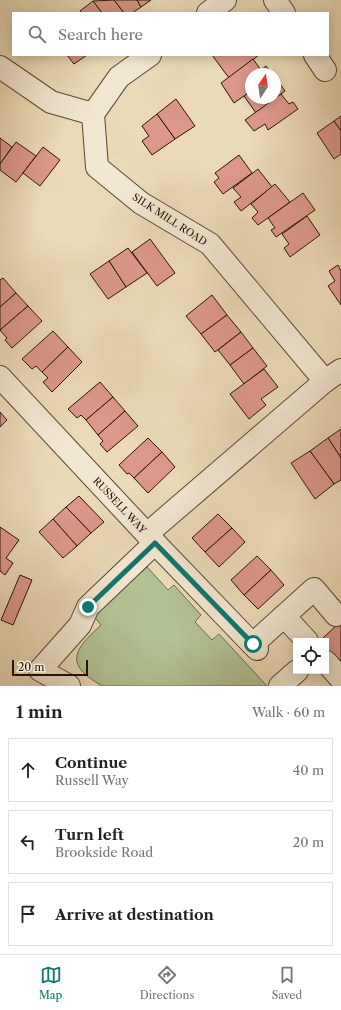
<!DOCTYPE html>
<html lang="en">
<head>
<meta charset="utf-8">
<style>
	:root { --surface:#fff; --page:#f2f2f2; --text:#222; --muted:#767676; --line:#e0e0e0; --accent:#0f766e }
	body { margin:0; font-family:"Libre Caslon Text",serif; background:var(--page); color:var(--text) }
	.controls { position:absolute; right:12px; bottom:12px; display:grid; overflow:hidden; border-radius:0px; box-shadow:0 2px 10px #0003 }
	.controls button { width:36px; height:36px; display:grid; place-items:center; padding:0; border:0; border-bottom:1px solid var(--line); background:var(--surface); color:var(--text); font:20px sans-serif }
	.compass { position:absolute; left:245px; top:68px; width:36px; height:36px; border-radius:50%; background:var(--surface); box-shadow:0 2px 10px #0003; rotate:13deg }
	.scale { position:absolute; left:12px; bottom:10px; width:76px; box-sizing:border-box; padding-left:4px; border:2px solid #291406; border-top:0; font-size:11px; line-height:14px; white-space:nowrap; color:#291406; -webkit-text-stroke:3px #f2e7d0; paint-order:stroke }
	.stop { position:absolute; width:12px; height:12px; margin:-9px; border:3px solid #0f766e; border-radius:50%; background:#fff }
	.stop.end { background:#0f766e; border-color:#fff; box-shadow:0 1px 4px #0008 }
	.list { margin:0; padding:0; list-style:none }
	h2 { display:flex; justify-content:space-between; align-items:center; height:52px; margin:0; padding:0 16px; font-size:17px }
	h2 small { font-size:13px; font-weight:400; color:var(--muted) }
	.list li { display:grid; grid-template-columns:26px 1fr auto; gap:12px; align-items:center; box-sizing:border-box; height:64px; margin:0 8px 8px; padding:0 8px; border:1px solid var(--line); border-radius:0px }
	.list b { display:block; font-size:15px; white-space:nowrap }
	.list p { margin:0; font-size:13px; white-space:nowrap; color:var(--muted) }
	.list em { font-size:13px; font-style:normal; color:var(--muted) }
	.icon { flex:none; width:22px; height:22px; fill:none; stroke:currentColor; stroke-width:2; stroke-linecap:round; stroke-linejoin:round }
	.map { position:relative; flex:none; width:341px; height:686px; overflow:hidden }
	.search { position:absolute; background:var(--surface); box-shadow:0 2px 10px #0003; left:12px; right:12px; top:12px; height:44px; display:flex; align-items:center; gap:10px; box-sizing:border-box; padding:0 14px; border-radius:0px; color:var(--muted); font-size:15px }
	.sheet { height:268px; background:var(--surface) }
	nav { display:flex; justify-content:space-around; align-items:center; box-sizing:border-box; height:56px; border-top:1px solid var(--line); background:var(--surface); font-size:11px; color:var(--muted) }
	nav a { display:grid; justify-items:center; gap:2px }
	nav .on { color:var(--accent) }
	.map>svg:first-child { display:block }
	.green { fill:#b2c192; stroke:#6e6a4c }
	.building { fill:#dc9889; stroke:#291406 }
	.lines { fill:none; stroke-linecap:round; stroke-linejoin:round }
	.minor-casing { stroke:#5a4632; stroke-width:24 }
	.minor { stroke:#f2e7d0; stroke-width:22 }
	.route { stroke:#0f766e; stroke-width:5 }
	.labels { text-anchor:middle; stroke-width:3; stroke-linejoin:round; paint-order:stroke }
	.street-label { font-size:10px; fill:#291406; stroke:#f2e7d0 }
</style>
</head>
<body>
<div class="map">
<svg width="341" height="686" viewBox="0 0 341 686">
	<rect width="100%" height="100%" fill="#ebdab6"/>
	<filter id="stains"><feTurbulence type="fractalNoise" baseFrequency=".005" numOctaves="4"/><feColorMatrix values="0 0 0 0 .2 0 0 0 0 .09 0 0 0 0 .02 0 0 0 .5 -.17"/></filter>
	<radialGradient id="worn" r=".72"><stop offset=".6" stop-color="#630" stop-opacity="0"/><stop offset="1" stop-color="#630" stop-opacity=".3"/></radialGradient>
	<!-- green -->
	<path class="green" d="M 147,567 L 168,590 L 174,585 L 201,615 L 195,622 L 212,640 L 219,634 L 267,686 L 102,686 C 96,682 87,677 82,671 C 66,654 90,636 101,625 L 93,615 Z"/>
	<!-- building -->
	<g class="building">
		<path d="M 114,0 L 137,0 L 141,7 L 132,13 L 124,13 Z"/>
		<path d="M 114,0 L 124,13 L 102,13 L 93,1 Z"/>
		<path d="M 137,0 L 151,0 L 141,7 Z"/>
		<path d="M 93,1 L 102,13 L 82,13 L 80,11 Z"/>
		<path d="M 67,55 L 87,55 L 74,64 Z"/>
		<path d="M 212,55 L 259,55 L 229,78 Z"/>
		<path d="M 253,59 L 261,70 L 266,66 L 272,74 L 251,74 L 251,91 L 234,103 L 221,83 Z"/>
		<path d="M 280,84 L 285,91 L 256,113 L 244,96 L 251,91 L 251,98 L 275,98 L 275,86 Z"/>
		<path d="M 281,94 L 289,104 L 293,102 L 298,109 L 268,130 L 265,124 L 254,131 L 245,120 Z"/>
		<path d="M 176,99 L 195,126 L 175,139 L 157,114 Z"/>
		<path d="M 157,114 L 175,139 L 152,155 L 142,141 L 149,136 L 142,126 Z"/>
		<path d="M 341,116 L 341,131 L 334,121 Z"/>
		<path d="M 334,121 L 341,131 L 341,154 L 334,159 L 317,133 Z"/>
		<path d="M 0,138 L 12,147 L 0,164 Z"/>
		<path d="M 16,142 L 36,156 L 16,182 L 0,170 L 0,164 Z"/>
		<path d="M 43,147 L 60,160 L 40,186 L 23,173 Z"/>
		<path d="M 239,155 L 252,173 L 223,194 L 214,182 L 219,178 L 215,173 Z"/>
		<path d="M 258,169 L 272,187 L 241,211 L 234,202 L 241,197 L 233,188 Z"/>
		<path d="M 275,184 L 290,202 L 258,225 L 252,218 L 258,212 L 251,204 Z"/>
		<path d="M 303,193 L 315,210 L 276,237 L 271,230 L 275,228 L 268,218 Z"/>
		<path d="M 307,216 L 320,235 L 290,257 L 284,248 L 289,244 L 282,234 Z"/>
		<path d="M 150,239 L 175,273 L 157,286 L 132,252 Z"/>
		<path d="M 128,248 L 147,273 L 126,287 L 109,261 Z"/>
		<path d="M 109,261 L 126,287 L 108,299 L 90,274 Z"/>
		<path d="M 338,265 L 341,271 L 341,305 L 328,286 L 335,281 L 329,271 Z"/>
		<path d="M 3,278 L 16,293 L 0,307 L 0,280 Z"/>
		<path d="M 16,293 L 28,306 L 0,330 L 0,307 Z"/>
		<path d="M 212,295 L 227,315 L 201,334 L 186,316 Z"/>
		<path d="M 28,306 L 42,321 L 12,348 L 5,340 L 7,338 L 0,330 Z"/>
		<path d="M 227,315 L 241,332 L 215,352 L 201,334 Z"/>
		<path d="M 53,331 L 68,347 L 42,372 L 36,366 L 32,369 L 22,359 Z"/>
		<path d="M 241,332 L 253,348 L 230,365 L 218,350 Z"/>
		<path d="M 68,347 L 82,362 L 52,392 L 43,382 L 48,378 L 42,372 Z"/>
		<path d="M 253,348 L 267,366 L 244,384 L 230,365 Z"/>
		<path d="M 264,369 L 278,387 L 261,399 L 266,405 L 249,419 L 230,394 Z"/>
		<path d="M 100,382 L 113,397 L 86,420 L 81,415 L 77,418 L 68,409 Z"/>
		<path d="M 113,397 L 125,411 L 98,435 L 86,420 Z"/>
		<path d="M 125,411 L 138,426 L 107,452 L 100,444 L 103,441 L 98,435 Z"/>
		<path d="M 0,412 L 7,420 L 0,427 Z"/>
		<path d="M 341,429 L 341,458 L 328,438 Z"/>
		<path d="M 148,438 L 162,452 L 134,478 L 129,473 L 127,474 L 119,465 Z"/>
		<path d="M 328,438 L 341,458 L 341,480 L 334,484 L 310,451 Z"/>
		<path d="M 310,451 L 334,484 L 315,499 L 291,463 Z"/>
		<path d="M 162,452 L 175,467 L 148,493 L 134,478 Z"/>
		<path d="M 79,496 L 104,522 L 91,533 L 66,507 Z"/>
		<path d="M 66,507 L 91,533 L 77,546 L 53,519 Z"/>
		<path d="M 218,514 L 232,528 L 205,552 L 192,538 Z"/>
		<path d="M 53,519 L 77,546 L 63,558 L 39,532 Z"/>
		<path d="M 0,527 L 19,540 L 6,558 L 13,563 L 5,575 L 0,571 Z"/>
		<path d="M 232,528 L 245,542 L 219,567 L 205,552 Z"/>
		<path d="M 257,556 L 271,570 L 244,595 L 231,580 Z"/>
		<path d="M 271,570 L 284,585 L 258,609 L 244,595 Z"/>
		<path d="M 20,575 L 32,580 L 13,625 L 1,620 Z"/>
		<path d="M 341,621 L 341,668 L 326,653 L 326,641 L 320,641 Z"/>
	</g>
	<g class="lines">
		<!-- minor casing -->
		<g class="minor-casing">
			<g id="minor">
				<path d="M 275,0 L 284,13"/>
				<path d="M 208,13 L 225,0"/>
				<path d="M 150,55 L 119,77 L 93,114 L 97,167 L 141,203 L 210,244 L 325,381"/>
				<path d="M 315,55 L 325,70"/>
				<path d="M 0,67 L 51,102 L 93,114"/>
				<path d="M 0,377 L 155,543 L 257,649"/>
				<path d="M 147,534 L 325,381 L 341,370"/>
				<path d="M 284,616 L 307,641"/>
				<path d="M 253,644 L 314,589 L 336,615"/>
				<path d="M 326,662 L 341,679"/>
				<path d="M 69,686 L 40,670 L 80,625 L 88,607 L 155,543"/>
				<path d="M 280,686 L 297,671"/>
			</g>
		</g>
		<!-- minor -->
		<use href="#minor" class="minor"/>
	</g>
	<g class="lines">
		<!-- route -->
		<path class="route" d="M 88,607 L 155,543 L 253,644"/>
	</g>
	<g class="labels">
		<!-- street labels -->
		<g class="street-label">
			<text transform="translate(170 219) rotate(33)" y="4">SILK MILL ROAD</text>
			<text transform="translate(120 505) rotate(47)" y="4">RUSSELL WAY</text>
		</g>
	</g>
	<rect width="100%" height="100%" filter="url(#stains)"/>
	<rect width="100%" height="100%" fill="url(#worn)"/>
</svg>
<div class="controls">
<button><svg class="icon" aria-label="locate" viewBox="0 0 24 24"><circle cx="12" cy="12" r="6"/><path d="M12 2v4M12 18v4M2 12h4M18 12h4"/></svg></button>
</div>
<svg class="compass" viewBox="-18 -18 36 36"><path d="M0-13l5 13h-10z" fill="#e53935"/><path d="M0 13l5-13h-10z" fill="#767676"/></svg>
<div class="scale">20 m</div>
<div class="stop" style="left:253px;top:644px"></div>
<div class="stop end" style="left:88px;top:607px"></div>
<div class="search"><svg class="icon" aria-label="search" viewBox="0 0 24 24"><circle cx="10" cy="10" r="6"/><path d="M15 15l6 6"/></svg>Search here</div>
</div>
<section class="sheet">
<h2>1 min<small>Walk · 60 m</small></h2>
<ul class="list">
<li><svg class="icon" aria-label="ahead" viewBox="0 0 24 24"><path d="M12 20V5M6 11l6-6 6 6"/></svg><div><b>Continue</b><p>Russell Way</p></div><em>40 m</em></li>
<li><svg class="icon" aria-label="left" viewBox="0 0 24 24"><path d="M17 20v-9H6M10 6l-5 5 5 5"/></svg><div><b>Turn left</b><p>Brookside Road</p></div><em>20 m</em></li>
<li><svg class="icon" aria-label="arrive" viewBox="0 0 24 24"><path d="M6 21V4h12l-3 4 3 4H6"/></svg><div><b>Arrive at destination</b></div></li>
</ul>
</section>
<nav>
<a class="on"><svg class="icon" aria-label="map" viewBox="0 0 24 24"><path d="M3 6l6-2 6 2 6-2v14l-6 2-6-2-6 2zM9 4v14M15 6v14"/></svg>Map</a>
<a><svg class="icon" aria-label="directions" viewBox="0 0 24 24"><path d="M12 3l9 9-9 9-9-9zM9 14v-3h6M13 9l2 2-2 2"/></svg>Directions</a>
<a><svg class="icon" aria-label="saved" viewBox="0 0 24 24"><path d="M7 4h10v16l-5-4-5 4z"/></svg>Saved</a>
</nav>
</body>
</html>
